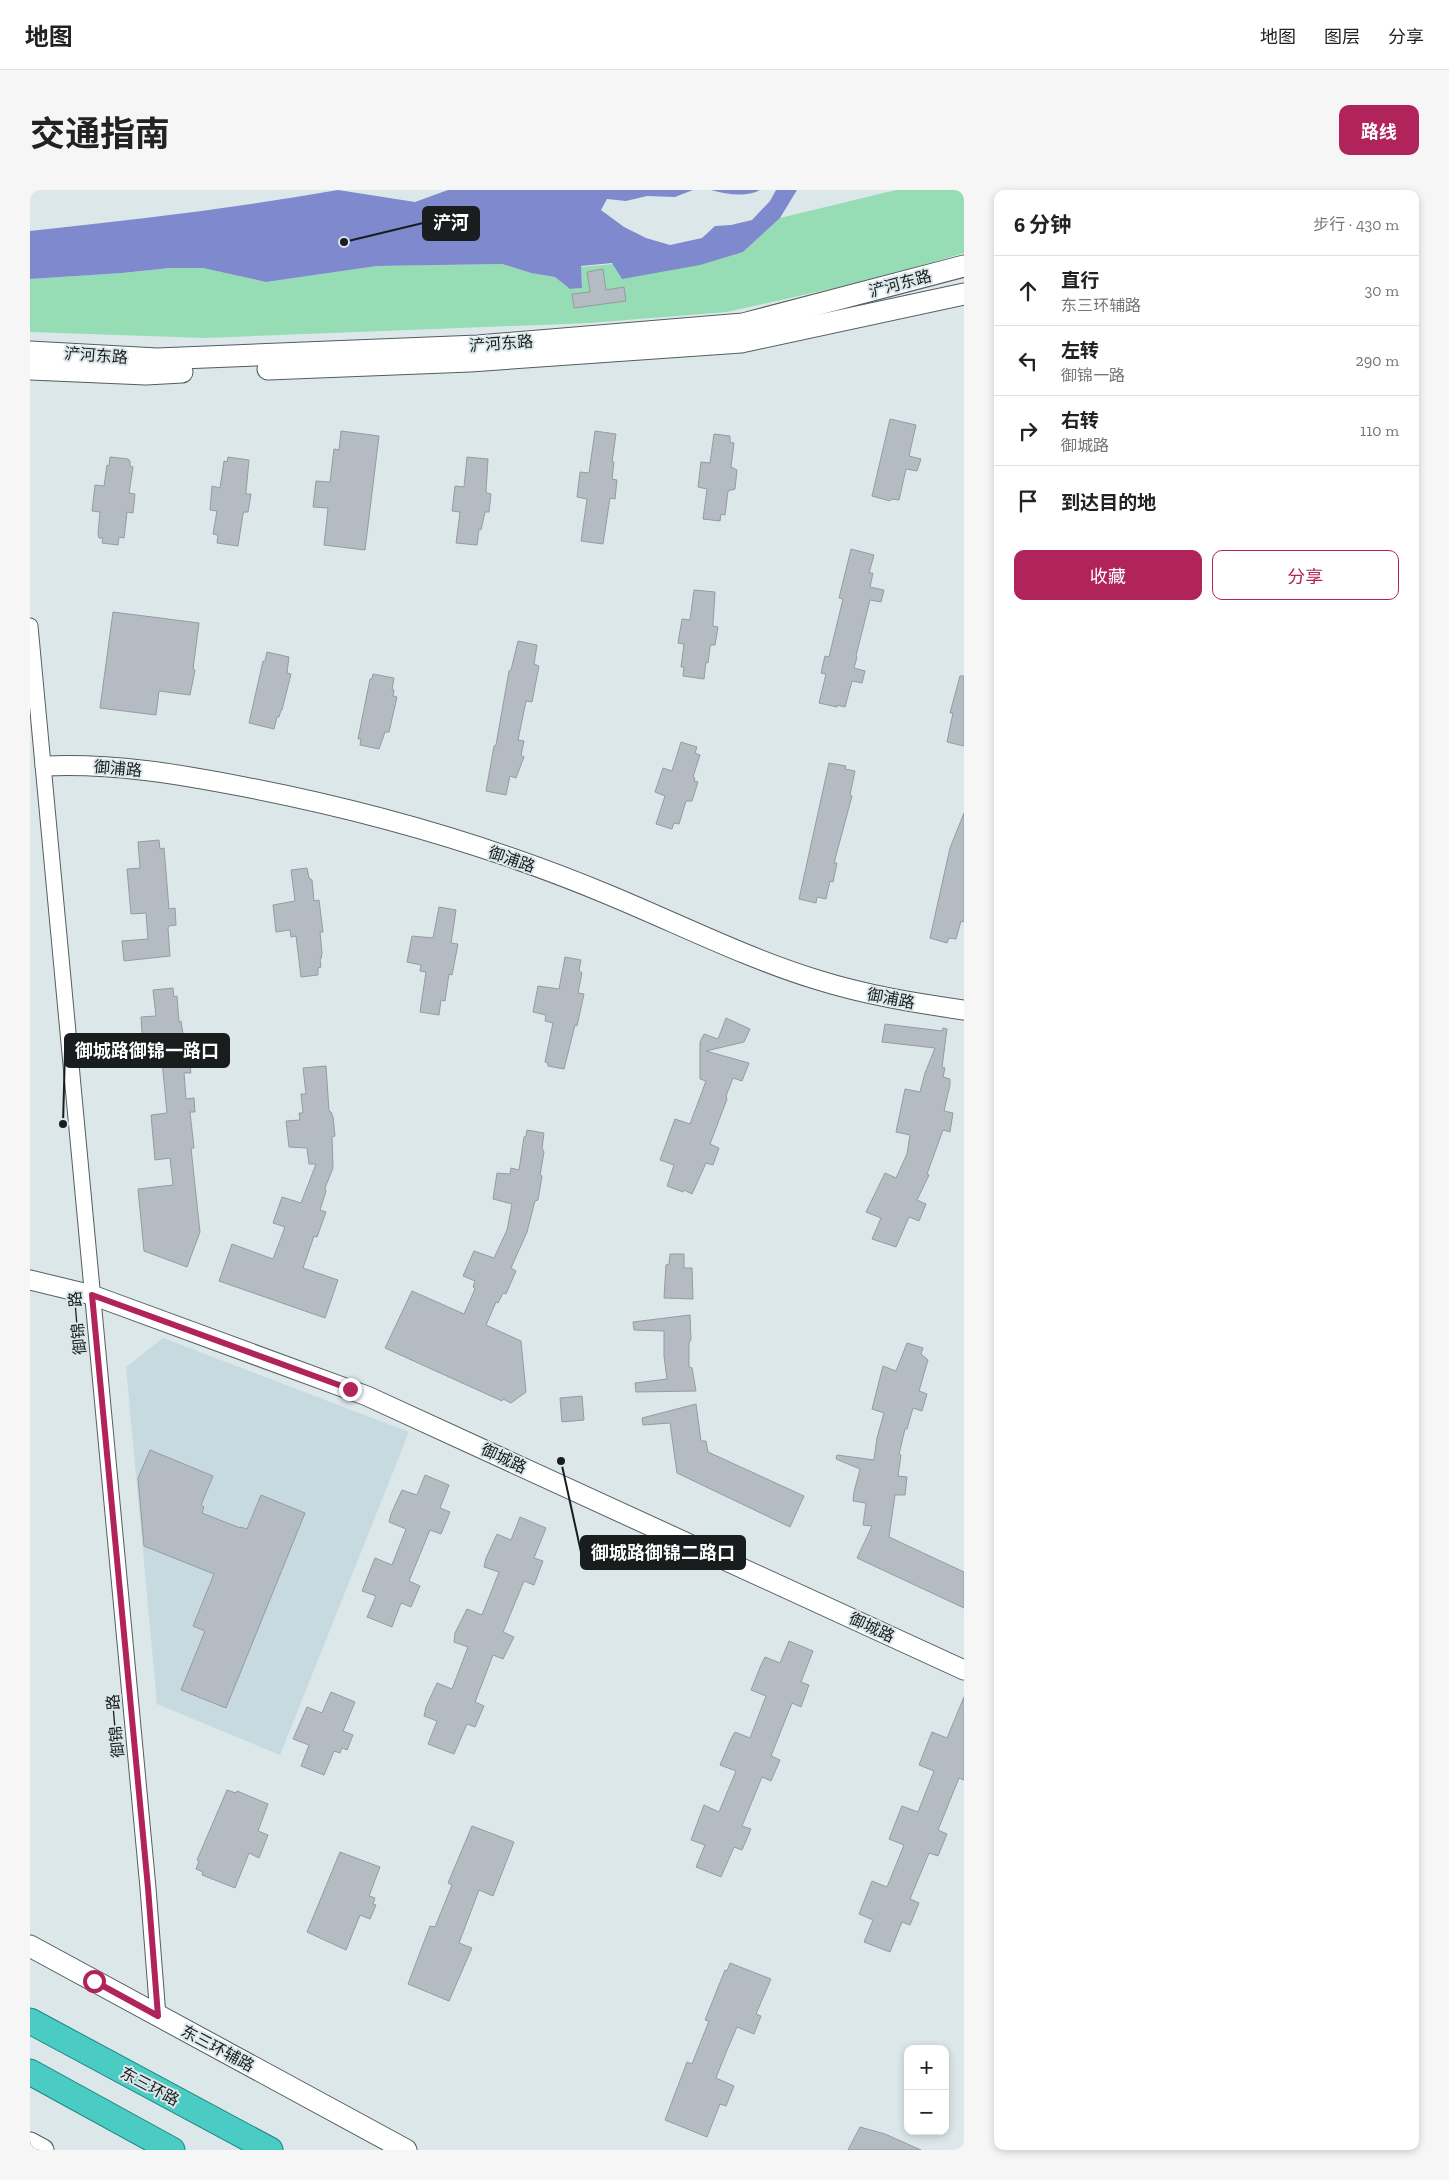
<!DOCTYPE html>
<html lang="zh">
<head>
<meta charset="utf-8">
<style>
	:root { --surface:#fff; --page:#f6f6f6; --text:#222; --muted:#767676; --line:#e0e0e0; --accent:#b0235b }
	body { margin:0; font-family:"Zilla Slab","Noto Sans SC",serif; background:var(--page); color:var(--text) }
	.controls { position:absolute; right:15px; bottom:15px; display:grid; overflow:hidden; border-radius:10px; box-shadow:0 2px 8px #0003 }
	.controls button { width:45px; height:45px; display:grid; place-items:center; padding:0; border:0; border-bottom:1px solid var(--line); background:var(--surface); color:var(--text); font:25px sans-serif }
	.stop { position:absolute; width:15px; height:15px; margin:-11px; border:4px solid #b0235b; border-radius:50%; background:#fff }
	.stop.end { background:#b0235b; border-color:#fff; box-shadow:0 1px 5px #0008 }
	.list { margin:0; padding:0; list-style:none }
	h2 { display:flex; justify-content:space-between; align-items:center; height:65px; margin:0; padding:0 20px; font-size:21px }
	h2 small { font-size:16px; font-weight:400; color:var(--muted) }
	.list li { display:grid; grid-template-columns:32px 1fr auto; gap:15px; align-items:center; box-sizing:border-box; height:70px; padding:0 20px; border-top:1px solid var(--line) }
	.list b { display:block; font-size:19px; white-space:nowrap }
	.list p { margin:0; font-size:16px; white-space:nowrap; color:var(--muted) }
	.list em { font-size:16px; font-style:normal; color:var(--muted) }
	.actions { display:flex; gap:10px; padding:15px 20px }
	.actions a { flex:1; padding:11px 0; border:1px solid var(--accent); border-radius:10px; text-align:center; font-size:18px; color:var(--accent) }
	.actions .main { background:var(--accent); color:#fff }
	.icon { flex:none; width:28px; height:28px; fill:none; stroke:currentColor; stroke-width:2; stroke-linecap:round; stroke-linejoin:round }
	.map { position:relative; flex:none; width:934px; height:1960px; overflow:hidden; border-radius:10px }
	header { display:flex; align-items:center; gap:30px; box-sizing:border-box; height:70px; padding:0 25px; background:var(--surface); border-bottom:1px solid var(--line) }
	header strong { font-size:24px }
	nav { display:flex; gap:28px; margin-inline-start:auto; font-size:18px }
	.intro { display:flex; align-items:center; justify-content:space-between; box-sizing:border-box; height:120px; padding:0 30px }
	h1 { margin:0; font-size:35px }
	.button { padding:12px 22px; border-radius:10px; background:var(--accent); color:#fff; font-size:18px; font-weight:700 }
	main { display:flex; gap:30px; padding:0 30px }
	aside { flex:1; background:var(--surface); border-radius:10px; box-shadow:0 2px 8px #0003 }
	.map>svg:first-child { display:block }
	.built { fill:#c7dadf }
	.green { fill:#96ddb5 }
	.water { fill:#7e8acd }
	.building { fill:#b4bbc2; stroke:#959ba2 }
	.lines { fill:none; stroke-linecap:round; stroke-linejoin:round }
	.minor-casing { stroke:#545d60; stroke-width:17 }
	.tertiary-casing { stroke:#545d60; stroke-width:21 }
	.secondary-casing { stroke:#545d60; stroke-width:23 }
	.trunk-casing { stroke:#1c8680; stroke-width:27 }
	.minor { stroke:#fff; stroke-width:15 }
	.tertiary { stroke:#fff; stroke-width:19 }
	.secondary { stroke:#fff; stroke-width:21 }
	.trunk { stroke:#4acbc4; stroke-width:25 }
	.route { stroke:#b0235b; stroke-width:6 }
	.labels { text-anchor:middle; stroke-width:4; stroke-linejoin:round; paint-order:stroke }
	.street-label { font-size:16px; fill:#191d1e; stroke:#dce7ea }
	.leader { fill:none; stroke:#191d1e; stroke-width:2 }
	.callout-dot { fill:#191d1e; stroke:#dce7ea; stroke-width:2 }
	.callout { fill:#191d1e; stroke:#191d1e; stroke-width:2 }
	.callout-label { font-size:18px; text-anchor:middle; font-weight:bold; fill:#fff }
</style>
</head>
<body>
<header>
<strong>地图</strong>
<nav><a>地图</a><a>图层</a><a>分享</a></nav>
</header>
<div class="intro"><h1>交通指南</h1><a class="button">路线</a></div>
<main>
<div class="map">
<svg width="934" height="1960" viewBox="0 0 934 1960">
	<rect width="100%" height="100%" fill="#dce7ea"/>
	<!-- built -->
	<path class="built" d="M 133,1148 L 379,1242 L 250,1565 L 127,1514 L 96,1177 Z"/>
	<!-- green -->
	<path class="green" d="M 866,0 L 934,0 L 934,63 L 853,87 L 697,122 L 559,133 L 176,148 L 0,142 L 0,89 L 92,83 L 140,78 L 173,78 L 236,92 L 347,76 L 472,74 L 501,83 L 525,87 L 540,99 L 552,98 L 551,77 L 713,62 L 750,28 Z"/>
	<!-- water -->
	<g class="water">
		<path d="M 308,0 L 385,12 L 418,0 L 663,0 L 645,7 L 617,6 L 596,11 L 577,9 L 571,20 L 594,37 L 616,48 L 640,55 L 672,48 L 685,36 L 701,35 L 722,30 L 740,11 L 746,0 L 767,0 L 750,28 L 713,62 L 670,75 L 592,89 L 582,73 L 551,76 L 552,98 L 540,99 L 525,87 L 501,83 L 472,74 L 347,76 L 236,92 L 173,78 L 140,78 L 92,83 L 0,89 L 0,41 C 103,30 206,18 308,0 Z"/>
		<path d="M 681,0 L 730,0 C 715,8 696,4 681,0 Z"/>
	</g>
	<!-- building -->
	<g class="building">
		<path d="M 573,79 L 576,100 L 594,97 L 596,111 L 544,118 L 542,104 L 560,102 L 557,82 Z"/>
		<path d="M 860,229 L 886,235 L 879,266 L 891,269 L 887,281 L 876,279 L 869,310 L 861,309 L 860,311 L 842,306 Z"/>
		<path d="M 311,241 L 349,246 L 335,360 L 294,355 L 298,318 L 283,317 L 286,291 L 300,292 L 304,259 L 309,260 Z"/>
		<path d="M 565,241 L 586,244 L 582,272 L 584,272 L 582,289 L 587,290 L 585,309 L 580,308 L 573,354 L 551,351 L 557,309 L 547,307 L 550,282 L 559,283 Z"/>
		<path d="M 684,244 L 700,246 L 700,252 L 704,253 L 701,277 L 707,280 L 705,299 L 698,301 L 695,325 L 691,324 L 690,331 L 673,329 L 677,299 L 668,297 L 671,272 L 680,273 Z"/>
		<path d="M 80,267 L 98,269 L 100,271 L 100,276 L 103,277 L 99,303 L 105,304 L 103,323 L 97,322 L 94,348 L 89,347 L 88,355 L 72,353 L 73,348 L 69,348 L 68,344 L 70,322 L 62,321 L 65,295 L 74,296 L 77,275 L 79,276 Z"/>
		<path d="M 198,267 L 219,270 L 216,302 L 216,304 L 221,304 L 218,322 L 214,322 L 213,324 L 208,356 L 187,353 L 188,345 L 183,344 L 187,321 L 180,320 L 182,296 L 190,298 L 194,271 L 197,272 Z"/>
		<path d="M 437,267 L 458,269 L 456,301 L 457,303 L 461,304 L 459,322 L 455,322 L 451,340 L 449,339 L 447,355 L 426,353 L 430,322 L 422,321 L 425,296 L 434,297 Z"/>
		<path d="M 821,359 L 844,365 L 839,383 L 843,383 L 840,397 L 854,400 L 851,412 L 840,410 L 826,466 L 827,467 L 824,478 L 835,481 L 832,493 L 822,491 L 815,517 L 807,515 L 807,517 L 789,513 L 796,484 L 791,483 L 795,466 L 799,467 L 813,409 L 809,408 Z"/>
		<path d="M 664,400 L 685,402 L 683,434 L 683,436 L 688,437 L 685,455 L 681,455 L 680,457 L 678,473 L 676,472 L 674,489 L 653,486 L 654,477 L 651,477 L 654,454 L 648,453 L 652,429 L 660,430 Z"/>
		<path d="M 83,422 L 169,433 L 163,479 L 165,480 L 160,505 L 129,501 L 126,525 L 70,518 Z"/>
		<path d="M 488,451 L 507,455 L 504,474 L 509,476 L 502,512 L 496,511 L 488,550 L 494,551 L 491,565 L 494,567 L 486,588 L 480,586 L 476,605 L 456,601 L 464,556 L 466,555 L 479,481 L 481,480 Z"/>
		<path d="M 237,462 L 259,467 L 257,483 L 261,484 L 252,520 L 251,520 L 249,527 L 247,527 L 244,539 L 219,533 L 233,471 L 235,471 Z"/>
		<path d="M 343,484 L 364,488 L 362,500 L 364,500 L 363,506 L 367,507 L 359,542 L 355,542 L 349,559 L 330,555 L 331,549 L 328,549 L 340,489 L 342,489 Z"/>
		<path d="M 930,486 L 934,486 L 934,556 L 917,552 L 923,523 L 920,523 Z"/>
		<path d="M 651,552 L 667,557 L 665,563 L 670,565 L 663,587 L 665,588 L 664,591 L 668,592 L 662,611 L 656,611 L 649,634 L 644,633 L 642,639 L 626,634 L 635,606 L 625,602 L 633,578 L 642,581 Z"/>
		<path d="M 799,573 L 816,576 L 815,579 L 825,581 L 820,605 L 822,606 L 804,673 L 807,673 L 803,692 L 800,691 L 796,709 L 787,707 L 786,713 L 769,709 Z"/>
		<path d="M 934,623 L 934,732 L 931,731 L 926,749 L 919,748 L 917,753 L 900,748 L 920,658 Z"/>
		<path d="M 129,650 L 130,659 L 134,658 L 139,719 L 145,718 L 146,735 L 139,736 L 138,738 L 140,766 L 94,771 L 92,751 L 118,749 L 116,723 L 101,724 L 97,679 L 110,678 L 108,652 Z"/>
		<path d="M 277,678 L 279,688 L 282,690 L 284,711 L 289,710 L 293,742 L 290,742 L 292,763 L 291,769 L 290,769 L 291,777 L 288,778 L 288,785 L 271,787 L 266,746 L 261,747 L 260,740 L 246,742 L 243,715 L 265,711 L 261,680 Z"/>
		<path d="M 409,717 L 426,720 L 421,753 L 428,754 L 422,785 L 419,784 L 415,811 L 411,810 L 409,825 L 390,822 L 396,782 L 390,781 L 391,775 L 377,772 L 382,746 L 403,748 Z"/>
		<path d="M 535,767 L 551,770 L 549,780 L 552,783 L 548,803 L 554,804 L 547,836 L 545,835 L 534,879 L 518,876 L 518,873 L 515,872 L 523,833 L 515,831 L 516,825 L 503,822 L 508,796 L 529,799 Z"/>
		<path d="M 143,798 L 144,807 L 147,806 L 149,832 L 151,831 L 153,844 L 156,867 L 159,867 L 161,883 L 154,883 L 156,909 L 164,908 L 165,922 L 160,922 L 164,958 L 161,958 L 170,1042 L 157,1077 L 114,1061 L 108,999 L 143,995 L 140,968 L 125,970 L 121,925 L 137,923 L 132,871 L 114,872 L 111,827 L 126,826 L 123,800 Z"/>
		<path d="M 696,828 L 720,839 L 714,852 L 676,861 L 719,873 L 712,891 L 703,888 L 696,906 L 697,909 L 680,954 L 689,958 L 683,975 L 676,973 L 662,1004 L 654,1000 L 653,1002 L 637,996 L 644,975 L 630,970 L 645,929 L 660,934 L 676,891 L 670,889 L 670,852 L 674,844 L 688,849 Z"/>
		<path d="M 855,834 L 912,841 L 913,838 L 917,839 L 912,877 L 915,878 L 913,887 L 920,889 L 920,895 L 914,921 L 923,923 L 920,942 L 913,940 L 897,984 L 899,985 L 887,1010 L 896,1014 L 889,1031 L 879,1027 L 866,1057 L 842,1049 L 851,1028 L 836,1022 L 855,983 L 866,988 L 877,964 L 880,945 L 866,942 L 875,899 L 890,902 L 895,883 L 905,858 L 852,852 Z"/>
		<path d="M 296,876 L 299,921 L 301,922 L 303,927 L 305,946 L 302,947 L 303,978 L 295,998 L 296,1001 L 290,1020 L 296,1022 L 287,1047 L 284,1046 L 273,1078 L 308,1090 L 295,1128 L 189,1091 L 202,1054 L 243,1069 L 255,1037 L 243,1033 L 252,1007 L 271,1013 L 286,974 L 279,974 L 277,958 L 259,957 L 256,931 L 270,930 L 269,923 L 273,923 L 271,904 L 276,904 L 273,878 Z"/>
		<path d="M 497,940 L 514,943 L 512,958 L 514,962 L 510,985 L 512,986 L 508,1010 L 505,1011 L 497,1042 L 481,1078 L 486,1081 L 476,1104 L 473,1103 L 468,1113 L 466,1112 L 456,1135 L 491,1151 L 496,1202 L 481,1213 L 473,1209 L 472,1211 L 355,1158 L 382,1101 L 434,1124 L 445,1099 L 443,1097 L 445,1091 L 433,1086 L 444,1061 L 464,1068 L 477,1040 L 482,1014 L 463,1009 L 467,983 L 480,984 L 481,978 L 489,980 L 494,947 L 496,946 Z"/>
		<path d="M 640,1064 L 654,1064 L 654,1078 L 662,1078 L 663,1109 L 634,1108 L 636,1075 L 639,1074 Z"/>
		<path d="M 660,1125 L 661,1149 L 659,1153 L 659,1177 L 662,1178 L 666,1201 L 606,1202 L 605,1193 L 637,1189 L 634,1166 L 634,1141 L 604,1140 L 603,1132 Z"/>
		<path d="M 877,1153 L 893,1158 L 891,1164 L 898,1170 L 889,1201 L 897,1204 L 892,1221 L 883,1218 L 877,1239 L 875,1239 L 869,1264 L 871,1265 L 868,1286 L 877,1287 L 875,1305 L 865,1305 L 859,1347 L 934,1382 L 934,1418 L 827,1368 L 842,1336 L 833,1335 L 836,1313 L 823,1311 L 824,1302 L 830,1279 L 806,1269 L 807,1265 L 844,1270 L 847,1248 L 854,1223 L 842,1219 L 853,1176 L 866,1181 Z"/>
		<path d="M 552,1206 L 554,1230 L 532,1232 L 530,1208 Z"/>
		<path d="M 666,1214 L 671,1251 L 676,1251 L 678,1262 L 774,1306 L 760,1337 L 647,1283 L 640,1233 L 613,1235 L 612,1228 Z"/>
		<path d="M 120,1260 L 183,1286 L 171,1315 L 174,1317 L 172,1323 L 210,1338 L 210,1337 L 217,1339 L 231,1305 L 275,1323 L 196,1518 L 151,1500 L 175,1441 L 163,1436 L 184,1384 L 114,1356 L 108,1288 Z"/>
		<path d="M 395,1285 L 419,1295 L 410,1318 L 420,1322 L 411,1344 L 400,1340 L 379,1391 L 390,1396 L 381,1417 L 371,1413 L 362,1437 L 337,1427 L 346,1406 L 332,1401 L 345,1368 L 362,1375 L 376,1339 L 359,1332 L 361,1324 L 372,1300 L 387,1305 Z"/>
		<path d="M 490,1327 L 516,1338 L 504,1368 L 513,1371 L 504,1395 L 494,1391 L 473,1442 L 484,1447 L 473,1469 L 463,1465 L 445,1512 L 454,1516 L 445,1537 L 437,1534 L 424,1564 L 398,1554 L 407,1531 L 394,1526 L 396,1517 L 407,1493 L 422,1499 L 438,1457 L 424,1452 L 425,1443 L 437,1419 L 452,1425 L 469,1382 L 454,1377 L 456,1368 L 467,1344 L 481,1350 Z"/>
		<path d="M 759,1451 L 783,1461 L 771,1492 L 779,1495 L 771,1517 L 762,1513 L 741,1566 L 750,1570 L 741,1591 L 732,1587 L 712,1636 L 721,1639 L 712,1660 L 704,1657 L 691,1687 L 666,1677 L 675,1655 L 661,1650 L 674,1615 L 689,1622 L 706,1581 L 690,1575 L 701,1549 L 705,1542 L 720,1548 L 736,1506 L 721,1500 L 731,1475 L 735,1467 L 750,1473 Z"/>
		<path d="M 301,1502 L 325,1512 L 313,1541 L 323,1545 L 317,1560 L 312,1558 L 310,1563 L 304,1561 L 294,1585 L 271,1576 L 279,1555 L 263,1549 L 277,1517 L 292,1523 Z"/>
		<path d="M 934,1507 L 934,1590 L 929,1588 L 908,1640 L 917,1644 L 908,1666 L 899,1663 L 880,1709 L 889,1713 L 880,1735 L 872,1732 L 860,1762 L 834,1752 L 843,1730 L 829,1724 L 842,1691 L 857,1697 L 874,1655 L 859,1649 L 872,1616 L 888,1622 L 904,1581 L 889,1575 L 902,1542 L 917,1548 Z"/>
		<path d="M 197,1600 L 206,1603 L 207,1601 L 238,1614 L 228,1641 L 238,1645 L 229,1668 L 219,1663 L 205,1698 L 172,1685 L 173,1682 L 166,1679 L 169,1671 L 167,1670 Z"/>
		<path d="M 442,1636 L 484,1652 L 463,1706 L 449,1700 L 429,1753 L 442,1758 L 419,1811 L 378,1794 L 400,1736 L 405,1737 L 422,1695 L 418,1693 Z"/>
		<path d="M 310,1662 L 350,1677 L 339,1706 L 345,1708 L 343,1714 L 346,1715 L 340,1729 L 330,1725 L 316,1760 L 277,1742 Z"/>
		<path d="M 700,1773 L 741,1789 L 726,1824 L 731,1826 L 724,1844 L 707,1837 L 695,1865 L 686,1888 L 704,1896 L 696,1916 L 690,1914 L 677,1947 L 635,1930 L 657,1872 L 662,1874 L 679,1831 L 675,1830 L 695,1780 L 697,1781 Z"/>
		<path d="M 830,1937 L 855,1944 L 891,1960 L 818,1960 Z"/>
	</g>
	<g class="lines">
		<!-- minor casing -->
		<g class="minor-casing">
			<path id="minor" d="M 0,436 L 118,1698 L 128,1826"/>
		</g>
		<!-- tertiary casing -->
		<g class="tertiary-casing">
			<g id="tertiary">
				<path d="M 15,576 C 82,573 149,584 215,597 C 339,621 462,656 579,705 C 649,734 716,768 788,790 C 836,805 885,813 934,820"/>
				<path d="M 0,1090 L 62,1105 L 337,1206 L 934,1480"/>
			</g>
		</g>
		<!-- secondary casing -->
		<g class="secondary-casing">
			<g id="secondary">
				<path d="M 0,162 L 127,169 L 448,156 L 713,134 L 934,76"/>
				<path d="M 0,179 L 116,184 L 152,182"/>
				<path d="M 238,179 L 440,171 L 711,152 L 934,104"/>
				<path d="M 0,1756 L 376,1960"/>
				<path d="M 0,1953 L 13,1960"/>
			</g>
		</g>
		<!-- trunk casing -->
		<g class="trunk-casing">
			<g id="trunk">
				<path d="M 0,1831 L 240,1960"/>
				<path d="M 0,1882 L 142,1960"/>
			</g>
		</g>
		<!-- minor -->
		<use href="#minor" class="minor"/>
		<!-- tertiary -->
		<use href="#tertiary" class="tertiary"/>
		<!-- secondary -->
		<use href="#secondary" class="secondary"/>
		<!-- trunk -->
		<use href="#trunk" class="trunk"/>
	</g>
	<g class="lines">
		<!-- route -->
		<path class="route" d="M 64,1791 L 128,1826 L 118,1698 L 62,1105 L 320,1199"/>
	</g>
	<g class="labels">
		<!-- street labels -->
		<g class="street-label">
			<text transform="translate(870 93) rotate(-15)" y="6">浐河东路</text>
			<text transform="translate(471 153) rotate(-4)" y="6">浐河东路</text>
			<text transform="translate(66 165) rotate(4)" y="6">浐河东路</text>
			<text transform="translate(88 578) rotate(5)" y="6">御浦路</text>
			<text transform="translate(482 669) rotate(19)" y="6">御浦路</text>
			<text transform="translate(861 808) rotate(11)" y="6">御浦路</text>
			<text transform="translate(47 1133) rotate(-95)" y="6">御锦一路</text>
			<text transform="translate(474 1268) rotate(25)" y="6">御城路</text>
			<text transform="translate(842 1437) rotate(25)" y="6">御城路</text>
			<text transform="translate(85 1536) rotate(-95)" y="6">御锦一路</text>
			<text transform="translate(188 1858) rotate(28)" y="6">东三环辅路</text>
			<text transform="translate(120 1896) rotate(28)" y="6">东三环路</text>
		</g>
	</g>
	<!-- callouts -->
	<path class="leader" d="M314 52L393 33M33 934L35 861M531 1271L551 1362"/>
	<g class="callout-dot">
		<circle cx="314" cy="52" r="5"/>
		<circle cx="33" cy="934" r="5"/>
		<circle cx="531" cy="1271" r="5"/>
	</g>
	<g class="callout">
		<rect x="393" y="17" width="56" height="33" rx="5"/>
		<rect x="35" y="844" width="164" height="33" rx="5"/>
		<rect x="551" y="1346" width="164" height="33" rx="5"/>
	</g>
	<g class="callout-label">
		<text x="421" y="39">浐河</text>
		<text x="117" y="867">御城路御锦一路口</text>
		<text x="633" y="1369">御城路御锦二路口</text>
	</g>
</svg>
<div class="controls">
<button>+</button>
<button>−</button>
</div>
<div class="stop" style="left:64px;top:1791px"></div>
<div class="stop end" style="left:320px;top:1199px"></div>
</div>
<aside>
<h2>6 分钟<small>步行 · 430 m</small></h2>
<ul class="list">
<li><svg class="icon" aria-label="ahead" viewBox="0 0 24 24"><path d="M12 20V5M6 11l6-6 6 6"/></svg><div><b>直行</b><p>东三环辅路</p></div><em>30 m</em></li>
<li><svg class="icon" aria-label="left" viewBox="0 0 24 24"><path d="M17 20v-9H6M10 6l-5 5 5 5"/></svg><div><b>左转</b><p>御锦一路</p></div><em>290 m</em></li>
<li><svg class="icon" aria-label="right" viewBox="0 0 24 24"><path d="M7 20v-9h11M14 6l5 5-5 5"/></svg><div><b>右转</b><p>御城路</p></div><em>110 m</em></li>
<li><svg class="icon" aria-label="arrive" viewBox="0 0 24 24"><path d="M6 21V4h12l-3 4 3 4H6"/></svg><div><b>到达目的地</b></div></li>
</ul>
<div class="actions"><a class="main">收藏</a><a>分享</a></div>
</aside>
</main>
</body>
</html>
